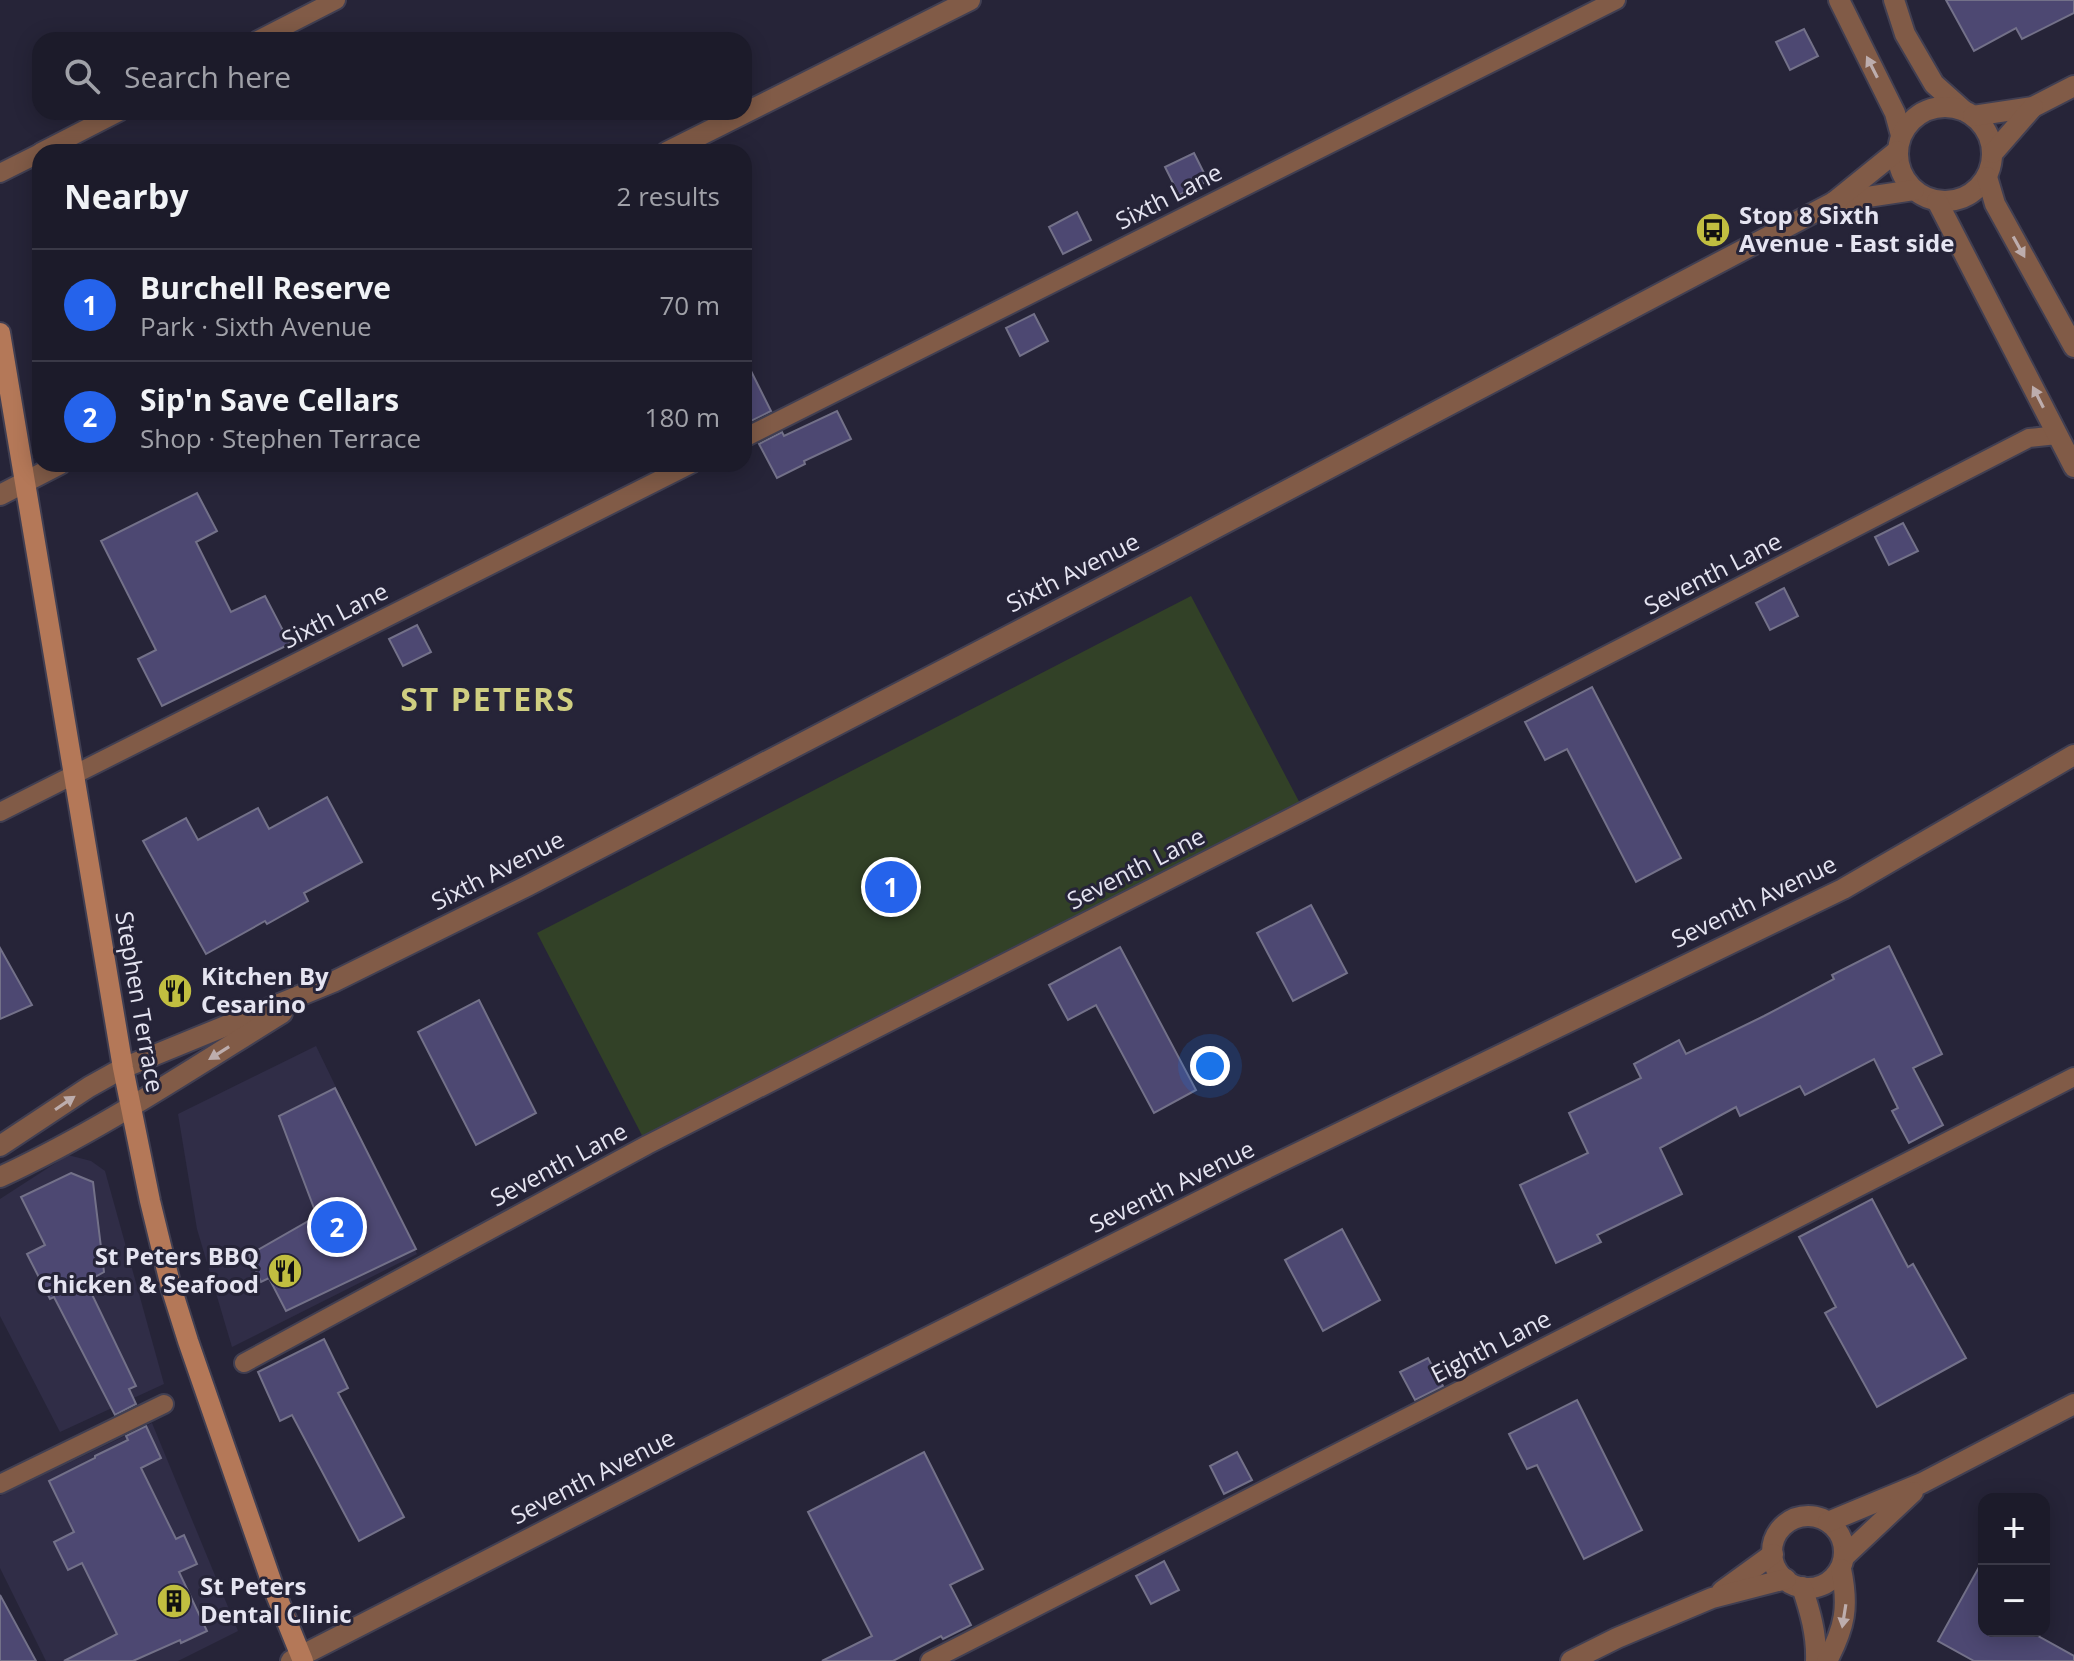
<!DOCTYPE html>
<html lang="en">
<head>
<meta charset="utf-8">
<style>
	:root { --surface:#1c1b2a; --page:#292836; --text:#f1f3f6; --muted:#a0a1a8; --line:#3a3947; --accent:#2563eb }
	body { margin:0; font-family:"Open Sans",sans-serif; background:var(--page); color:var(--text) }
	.controls { position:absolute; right:24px; bottom:24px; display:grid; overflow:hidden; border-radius:16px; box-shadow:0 4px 20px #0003 }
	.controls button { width:72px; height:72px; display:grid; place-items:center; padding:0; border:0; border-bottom:2px solid var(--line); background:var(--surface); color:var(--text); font:40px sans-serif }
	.you { position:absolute; left:1210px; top:1066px; width:28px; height:28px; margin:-20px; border:6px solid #fff; border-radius:50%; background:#1a73e8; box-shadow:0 0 0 12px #1a73e833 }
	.badge { display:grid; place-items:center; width:52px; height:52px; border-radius:50%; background:var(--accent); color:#fff; font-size:26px; font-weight:700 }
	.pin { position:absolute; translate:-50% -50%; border:4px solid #fff; box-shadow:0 2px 8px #0006 }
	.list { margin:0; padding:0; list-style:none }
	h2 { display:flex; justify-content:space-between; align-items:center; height:104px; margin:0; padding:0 32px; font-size:34px }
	h2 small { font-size:26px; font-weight:400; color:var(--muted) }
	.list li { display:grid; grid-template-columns:52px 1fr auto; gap:24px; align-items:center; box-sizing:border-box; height:112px; padding:0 32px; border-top:2px solid var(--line) }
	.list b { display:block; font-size:30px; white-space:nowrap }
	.list p { margin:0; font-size:26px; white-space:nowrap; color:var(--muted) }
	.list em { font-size:26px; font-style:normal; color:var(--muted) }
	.icon { flex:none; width:44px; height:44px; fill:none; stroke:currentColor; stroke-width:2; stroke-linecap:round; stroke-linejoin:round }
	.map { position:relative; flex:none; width:2074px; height:1661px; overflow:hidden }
	.search { position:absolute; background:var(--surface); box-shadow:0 4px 20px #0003; left:32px; top:32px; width:720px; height:88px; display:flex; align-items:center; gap:20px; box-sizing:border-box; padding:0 28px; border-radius:24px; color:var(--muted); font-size:30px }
	.panel { position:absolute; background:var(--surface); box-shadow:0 4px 20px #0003; left:32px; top:144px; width:720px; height:328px; border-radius:24px }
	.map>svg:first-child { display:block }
	.built { fill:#302d47 }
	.green { fill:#324127 }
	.building { fill:#4d4872; stroke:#737189; stroke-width:2 }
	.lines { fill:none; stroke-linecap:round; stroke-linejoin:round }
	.lane-casing { stroke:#413f52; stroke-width:22 }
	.street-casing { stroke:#413f52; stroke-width:24 }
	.secondary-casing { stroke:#413f52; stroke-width:24 }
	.lane { stroke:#815b47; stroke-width:18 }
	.street { stroke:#815b47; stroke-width:20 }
	.secondary { stroke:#b47858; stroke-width:20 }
	.oneway { fill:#bdadad }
	.labels { text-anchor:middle; stroke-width:6; stroke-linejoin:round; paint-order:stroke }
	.street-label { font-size:24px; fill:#e5e4f1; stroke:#262438 }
	.poi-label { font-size:24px; font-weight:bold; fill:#e5e4f1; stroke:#262438; text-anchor:start }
	.district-label { font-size:32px; font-weight:bold; letter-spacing:2px; fill:#d0cf81; stroke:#262438 }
</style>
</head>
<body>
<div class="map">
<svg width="2074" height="1661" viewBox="0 0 2074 1661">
	<rect width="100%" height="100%" fill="#262438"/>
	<!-- built -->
	<g class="built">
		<path d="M 316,1046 L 417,1254 L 232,1347 L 197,1229 L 178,1114 Z"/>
		<path d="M 68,1155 L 91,1161 L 105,1171 L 164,1384 L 60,1432 L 0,1316 L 0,1199 Z"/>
		<path d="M 152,1423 L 238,1631 L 178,1661 L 46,1661 L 0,1568 L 0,1496 Z"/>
	</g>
	<!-- green -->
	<path class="green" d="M 1191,596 L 1304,811 L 647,1145 L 537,933 Z"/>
	<!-- building -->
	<g class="building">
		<path d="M 1946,0 L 2074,0 L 2074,13 L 2022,39 L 2016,28 L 1974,51 Z"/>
		<path d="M 1804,29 L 1818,56 L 1790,70 L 1776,42 Z"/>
		<path d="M 1194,153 L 1208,181 L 1179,195 L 1165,167 Z"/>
		<path d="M 1077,212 L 1091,240 L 1063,254 L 1049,227 Z"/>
		<path d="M 1034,314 L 1048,341 L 1020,356 L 1006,328 Z"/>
		<path d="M 744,357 L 771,411 L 749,422 L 744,413 Z"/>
		<path d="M 837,411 L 851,439 L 804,461 L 805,464 L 777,478 L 759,444 L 782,432 L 784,436 Z"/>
		<path d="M 197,493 L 217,531 L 196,542 L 231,612 L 265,596 L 290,644 L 162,706 L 138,659 L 156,650 L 101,541 Z"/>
		<path d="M 1903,523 L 1918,551 L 1889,565 L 1875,537 Z"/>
		<path d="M 1784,588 L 1798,616 L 1770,630 L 1756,603 Z"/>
		<path d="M 417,625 L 431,652 L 403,666 L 389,639 Z"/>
		<path d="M 1592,687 L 1681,858 L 1636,882 L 1567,749 L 1545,760 L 1525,722 Z"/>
		<path d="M 327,797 L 362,862 L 304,893 L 308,901 L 267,924 L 265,921 L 206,954 L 143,841 L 186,818 L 198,840 L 258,808 L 269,829 Z"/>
		<path d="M 1311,905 L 1347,973 L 1293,1001 L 1257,933 Z"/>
		<path d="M 1889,946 L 1942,1054 L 1913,1068 L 1943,1125 L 1909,1143 L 1892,1111 L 1898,1108 L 1874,1059 L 1805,1095 L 1800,1086 L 1740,1116 L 1736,1107 L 1660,1148 L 1682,1194 L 1597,1235 L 1601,1242 L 1556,1263 L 1520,1185 L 1588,1153 L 1569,1113 L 1641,1078 L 1634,1064 L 1679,1040 L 1686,1054 L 1764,1016 L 1834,979 L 1832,975 Z"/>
		<path d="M 1120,947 L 1196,1090 L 1154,1113 L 1096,1005 L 1068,1020 L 1049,985 Z"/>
		<path d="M 0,948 L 32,1005 L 0,1019 Z"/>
		<path d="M 479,1000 L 536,1113 L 476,1145 L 418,1032 Z"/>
		<path d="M 335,1088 L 416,1249 L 286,1311 L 269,1278 L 261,1282 L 249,1255 L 317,1216 L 279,1116 Z"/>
		<path d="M 71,1173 L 93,1182 L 104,1272 L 86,1282 L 136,1386 L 129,1389 L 136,1404 L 115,1415 L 54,1297 L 50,1299 L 27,1254 L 45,1245 L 21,1197 Z"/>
		<path d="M 1872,1199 L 1908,1267 L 1913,1264 L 1966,1358 L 1877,1407 L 1825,1313 L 1836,1307 L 1799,1237 Z"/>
		<path d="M 1342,1229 L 1380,1300 L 1323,1331 L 1285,1260 Z"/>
		<path d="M 324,1339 L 348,1388 L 338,1393 L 404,1517 L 359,1541 L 292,1415 L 280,1421 L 258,1372 Z"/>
		<path d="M 1428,1358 L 1443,1386 L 1415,1400 L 1400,1372 Z"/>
		<path d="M 1577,1400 L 1642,1530 L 1584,1559 L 1537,1465 L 1527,1469 L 1509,1434 Z"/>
		<path d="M 146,1426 L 161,1458 L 141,1468 L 176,1539 L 184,1535 L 197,1564 L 179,1572 L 207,1631 L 181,1643 L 180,1640 L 133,1661 L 64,1661 L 117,1634 L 82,1563 L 68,1570 L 54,1542 L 74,1532 L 49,1481 L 95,1458 L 95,1456 L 128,1440 L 126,1436 Z"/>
		<path d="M 924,1452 L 983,1569 L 950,1585 L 971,1625 L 943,1639 L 941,1636 L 893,1661 L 822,1661 L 872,1636 L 808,1512 Z"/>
		<path d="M 1237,1452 L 1252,1480 L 1224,1494 L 1210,1466 Z"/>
		<path d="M 1984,1558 L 1984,1631 L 2029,1631 L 2074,1656 L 2074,1661 L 1974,1661 L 1938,1641 Z"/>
		<path d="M 1164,1561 L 1179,1590 L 1151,1604 L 1136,1576 Z"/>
		<path d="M 0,1595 L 36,1661 L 0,1661 Z"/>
	</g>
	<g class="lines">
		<!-- lane casing -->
		<g class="lane-casing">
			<g id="lane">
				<path d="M 258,40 L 336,0"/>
				<path d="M 41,152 L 119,112"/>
				<path d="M 0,173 L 40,153"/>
				<path d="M 744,438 L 1616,0"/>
				<path d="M 0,812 L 691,464"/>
				<path d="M 244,1363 L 647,1145 L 1304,811 L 2029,438 L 2057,435"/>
				<path d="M 0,1484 L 164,1404"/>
				<path d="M 930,1661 L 2074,1077"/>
			</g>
		</g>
		<!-- street casing -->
		<g class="street-casing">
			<g id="street">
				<path d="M 1839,0 L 1895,113 L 1901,135"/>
				<path d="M 1894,0 L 1905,34 L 1934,84 L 1963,110"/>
				<circle cx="1945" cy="154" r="47"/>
				<path d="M 1973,116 L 2033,107 L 2074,86"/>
				<path d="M 667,152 L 970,0"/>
				<path d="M 1993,153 L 2033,107"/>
				<path d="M 1987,177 L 1995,204 L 2074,347"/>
				<path d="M 1937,201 L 2074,467"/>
				<path d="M 1834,202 L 1914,190"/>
				<path d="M 0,495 L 60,464"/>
				<path d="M 0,1146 L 89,1087 L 123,1068 L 333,982 L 527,886 L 1168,553 L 1834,202 L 1897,151"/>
				<path d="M 0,1177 C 99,1131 190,1070 282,1013"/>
				<circle cx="1808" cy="1552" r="36"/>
				<path d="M 1828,1522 L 1922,1483 L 2074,1404"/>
				<path d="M 1845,1556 L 1913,1492"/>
				<path d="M 1802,1587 C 1810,1611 1817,1635 1816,1661"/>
				<path d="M 1722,1591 L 1773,1554"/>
				<path d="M 291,1661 L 687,1458 L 1238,1182 L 1843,889 L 2074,755"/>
				<path d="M 1571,1661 L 1617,1638 L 1712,1598 L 1786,1579"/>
				<path d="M 1827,1661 C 1845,1627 1849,1607 1841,1569"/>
			</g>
		</g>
		<!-- secondary casing -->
		<g class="secondary-casing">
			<path id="secondary" d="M 0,333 L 123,1068 L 150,1201 L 171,1287 L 188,1341 L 275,1592 L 303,1661"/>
		</g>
		<!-- lane -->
		<use href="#lane" class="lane"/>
		<!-- street -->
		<use href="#street" class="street"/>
		<!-- secondary -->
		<use href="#secondary" class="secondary"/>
	</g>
	<!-- one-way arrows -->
	<defs><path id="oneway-solid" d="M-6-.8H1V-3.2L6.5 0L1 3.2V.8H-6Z" transform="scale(2)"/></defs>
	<g class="oneway">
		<use href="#oneway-solid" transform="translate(1872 67) rotate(-117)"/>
		<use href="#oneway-solid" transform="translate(2019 247) rotate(61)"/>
		<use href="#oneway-solid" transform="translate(2038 397) rotate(-117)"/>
		<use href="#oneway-solid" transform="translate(219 1053) rotate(148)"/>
		<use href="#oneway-solid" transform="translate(65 1103) rotate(-34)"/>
		<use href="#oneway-solid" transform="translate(1844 1616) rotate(99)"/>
	</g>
	<!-- icons -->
	<defs>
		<g id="bus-disc" transform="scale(1.8)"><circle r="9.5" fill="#c1be40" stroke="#262438"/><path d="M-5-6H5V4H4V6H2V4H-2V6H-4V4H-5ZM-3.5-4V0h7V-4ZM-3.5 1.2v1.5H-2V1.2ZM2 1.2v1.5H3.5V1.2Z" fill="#111"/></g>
		<g id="restaurant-disc" transform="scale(1.8)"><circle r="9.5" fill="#c1be40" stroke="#262438"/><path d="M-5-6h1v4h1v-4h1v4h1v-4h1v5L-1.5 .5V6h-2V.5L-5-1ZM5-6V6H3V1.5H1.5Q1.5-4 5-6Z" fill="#111"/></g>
		<g id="building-disc" transform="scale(1.8)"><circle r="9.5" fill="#c1be40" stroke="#262438"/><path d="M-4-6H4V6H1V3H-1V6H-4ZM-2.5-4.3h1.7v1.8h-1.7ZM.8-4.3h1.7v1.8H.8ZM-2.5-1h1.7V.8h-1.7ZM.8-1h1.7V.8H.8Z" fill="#111"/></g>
	</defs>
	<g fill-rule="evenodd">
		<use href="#bus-disc" x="1713" y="230"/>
		<use href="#restaurant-disc" x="175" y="991"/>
		<use href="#restaurant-disc" x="285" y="1271"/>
		<use href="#building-disc" x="174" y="1601"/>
	</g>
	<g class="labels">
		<!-- street labels -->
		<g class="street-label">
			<text transform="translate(1169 197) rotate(-27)" y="8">Sixth Lane</text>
			<text transform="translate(1073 573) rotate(-27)" y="8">Sixth Avenue</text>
			<text transform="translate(1713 574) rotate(-27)" y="8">Seventh Lane</text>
			<text transform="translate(335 616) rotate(-27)" y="8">Sixth Lane</text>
			<text transform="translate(1136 869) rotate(-27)" y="8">Seventh Lane</text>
			<text transform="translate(498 871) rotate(-27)" y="8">Sixth Avenue</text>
			<text transform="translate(1754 902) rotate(-26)" y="8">Seventh Avenue</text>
			<text transform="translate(139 1002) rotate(80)" y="8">Stephen Terrace</text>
			<text transform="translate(559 1165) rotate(-28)" y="8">Seventh Lane</text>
			<text transform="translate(1172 1187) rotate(-26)" y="8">Seventh Avenue</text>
			<text transform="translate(1491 1347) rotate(-27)" y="8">Eighth Lane</text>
			<text transform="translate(593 1477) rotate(-27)" y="8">Seventh Avenue</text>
		</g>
		<!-- poi labels -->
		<g class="poi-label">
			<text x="1739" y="224">Stop 8 Sixth<tspan x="1739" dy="28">Avenue - East side</tspan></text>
			<text x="201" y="985">Kitchen By<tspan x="201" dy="28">Cesarino</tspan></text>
			<text x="259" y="1265" text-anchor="end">St Peters BBQ<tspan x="259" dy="28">Chicken &amp; Seafood</tspan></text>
			<text x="200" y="1595">St Peters<tspan x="200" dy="28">Dental Clinic</tspan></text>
		</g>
		<!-- district labels -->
		<g class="district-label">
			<text x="488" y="711">ST PETERS</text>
		</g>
	</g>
</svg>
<div class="controls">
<button>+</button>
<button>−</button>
</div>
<div class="you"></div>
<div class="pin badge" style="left:891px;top:887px">1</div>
<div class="pin badge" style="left:337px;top:1227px">2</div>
<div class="search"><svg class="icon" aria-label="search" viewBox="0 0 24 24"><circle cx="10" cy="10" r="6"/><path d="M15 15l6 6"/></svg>Search here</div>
<section class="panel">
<h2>Nearby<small>2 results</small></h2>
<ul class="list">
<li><span class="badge">1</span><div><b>Burchell Reserve</b><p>Park · Sixth Avenue</p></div><em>70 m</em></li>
<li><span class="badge">2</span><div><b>Sip'n Save Cellars</b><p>Shop · Stephen Terrace</p></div><em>180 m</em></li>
</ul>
</section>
</div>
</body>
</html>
